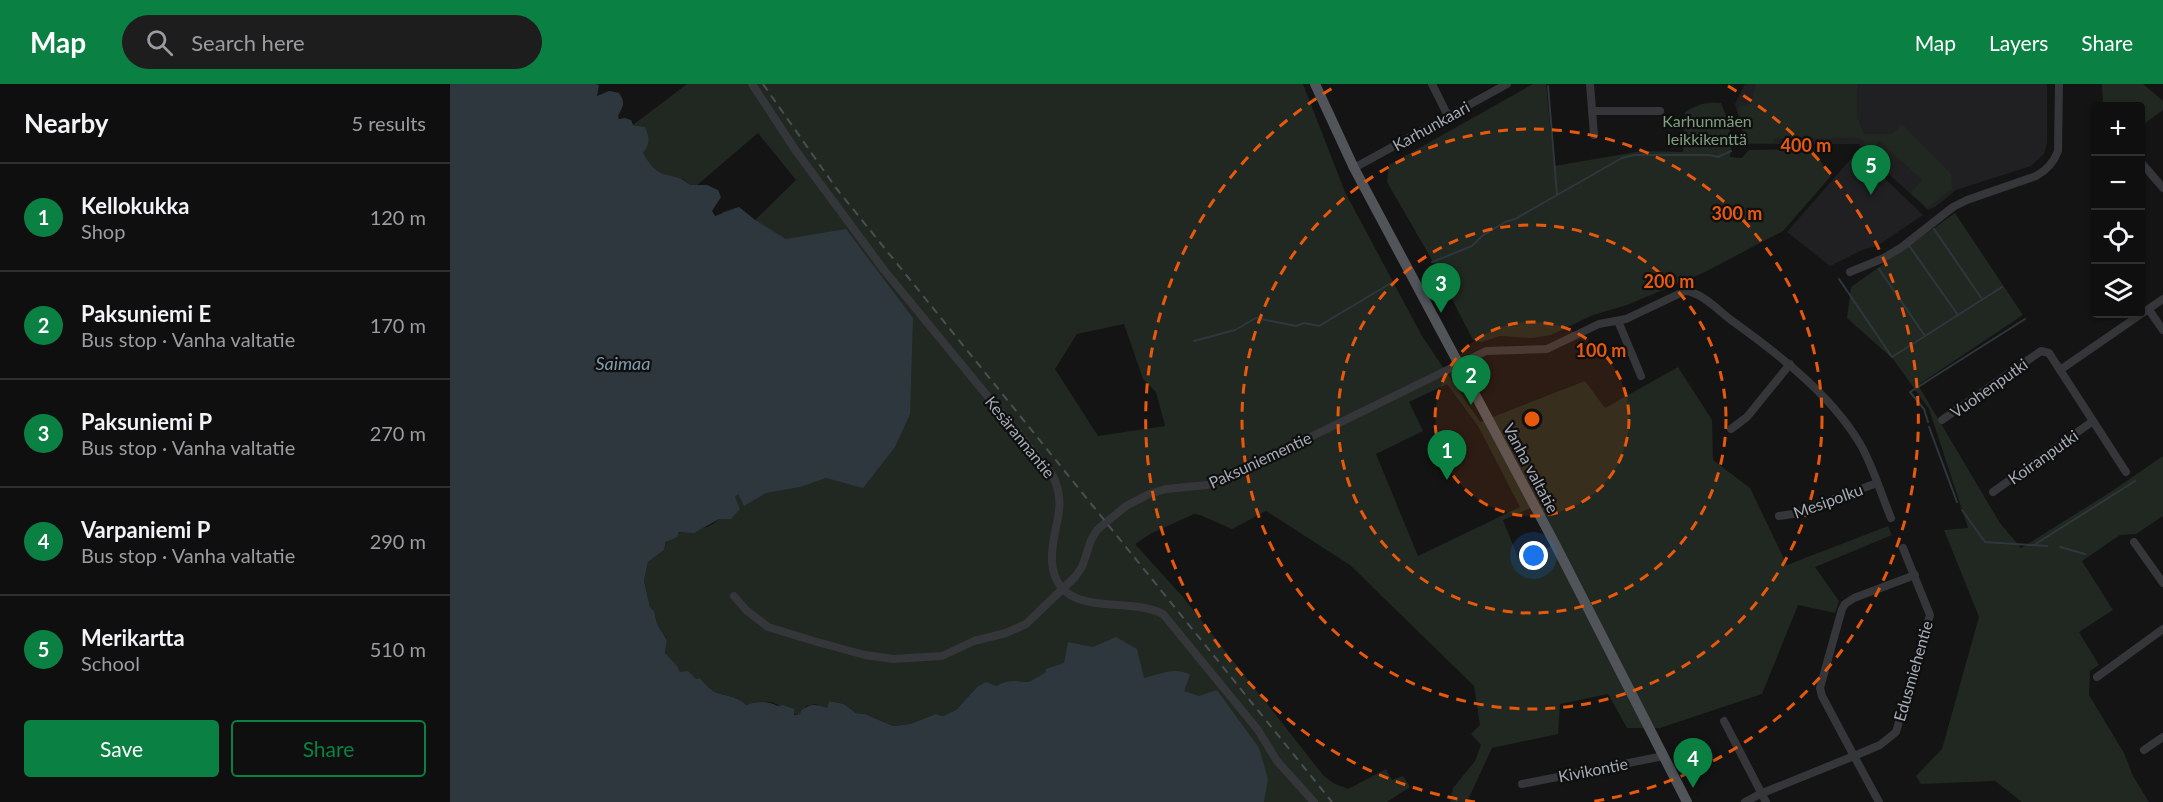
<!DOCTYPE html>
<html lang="en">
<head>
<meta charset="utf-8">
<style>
	:root { --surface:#0f0f10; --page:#1d1d1e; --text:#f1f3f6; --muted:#9b9c9f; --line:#2f2f30; --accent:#0b8043 }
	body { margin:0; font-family:Lato,sans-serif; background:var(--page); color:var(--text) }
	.controls { position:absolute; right:18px; top:18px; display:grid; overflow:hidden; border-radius:6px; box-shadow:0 2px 4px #0004 }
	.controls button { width:54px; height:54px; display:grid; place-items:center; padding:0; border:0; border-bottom:2px solid var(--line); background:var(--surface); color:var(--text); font:30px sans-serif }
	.you { position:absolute; left:1084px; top:472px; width:21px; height:21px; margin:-15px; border:4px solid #fff; border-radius:50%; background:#1a73e8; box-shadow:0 0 0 9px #1a73e833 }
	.badge { display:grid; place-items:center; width:39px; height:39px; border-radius:50%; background:var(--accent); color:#fff; font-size:20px; font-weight:700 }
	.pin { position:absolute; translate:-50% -50px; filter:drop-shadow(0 2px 3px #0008) }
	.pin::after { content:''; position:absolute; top:32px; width:21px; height:18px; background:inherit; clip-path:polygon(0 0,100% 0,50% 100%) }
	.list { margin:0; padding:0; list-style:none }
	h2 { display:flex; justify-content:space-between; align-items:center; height:78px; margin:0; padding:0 24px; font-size:26px }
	h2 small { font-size:20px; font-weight:400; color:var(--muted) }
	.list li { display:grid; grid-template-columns:39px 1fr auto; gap:18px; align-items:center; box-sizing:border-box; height:108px; padding:0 24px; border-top:2px solid var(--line) }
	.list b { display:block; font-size:22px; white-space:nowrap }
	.list p { margin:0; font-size:20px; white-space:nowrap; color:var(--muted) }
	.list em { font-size:20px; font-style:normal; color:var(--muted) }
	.actions { display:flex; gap:12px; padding:18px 24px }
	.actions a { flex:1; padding:14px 0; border:2px solid var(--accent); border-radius:6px; text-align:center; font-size:21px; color:var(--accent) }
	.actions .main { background:var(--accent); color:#fff }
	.icon { flex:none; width:33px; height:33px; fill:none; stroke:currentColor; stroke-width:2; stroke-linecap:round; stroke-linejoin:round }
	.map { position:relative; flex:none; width:1713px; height:718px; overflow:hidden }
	header { display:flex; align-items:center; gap:36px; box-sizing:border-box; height:84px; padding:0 30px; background:var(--accent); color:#fff }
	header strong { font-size:28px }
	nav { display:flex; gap:33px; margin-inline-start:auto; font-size:21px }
	.search { width:420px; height:54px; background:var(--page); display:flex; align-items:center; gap:15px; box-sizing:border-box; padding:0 21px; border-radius:33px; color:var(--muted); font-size:22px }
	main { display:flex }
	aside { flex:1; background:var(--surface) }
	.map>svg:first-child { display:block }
	.built { fill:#202022 }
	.green { fill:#202821; fill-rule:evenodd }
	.water { fill:#2e373d }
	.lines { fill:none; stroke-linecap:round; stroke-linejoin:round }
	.stream { stroke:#2e373d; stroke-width:2 }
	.minor { stroke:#35363a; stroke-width:8 }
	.major { stroke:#515459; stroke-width:10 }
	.rail { stroke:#4c4e53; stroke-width:2; stroke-dasharray:8 6; stroke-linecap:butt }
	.ring { fill:none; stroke:#e8590c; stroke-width:3; stroke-dasharray:10 8 }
	.labels { text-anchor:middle; stroke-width:4.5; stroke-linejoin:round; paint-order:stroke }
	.park-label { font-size:16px; fill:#7f9f7e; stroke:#0f0f10 }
	.street-label { font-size:16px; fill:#a6acb5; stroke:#0f0f10 }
	.water-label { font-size:18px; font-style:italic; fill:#7f9cae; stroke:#0f0f10 }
	.centre { fill:#e8590c; stroke:#0f0f10; stroke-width:3 }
	.ring-label { font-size:18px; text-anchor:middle; font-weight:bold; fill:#e8590c; stroke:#0f0f10; stroke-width:4.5; stroke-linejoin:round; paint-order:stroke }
</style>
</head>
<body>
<header>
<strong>Map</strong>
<div class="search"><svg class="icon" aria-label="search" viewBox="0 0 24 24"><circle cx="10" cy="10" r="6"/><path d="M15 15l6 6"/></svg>Search here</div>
<nav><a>Map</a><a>Layers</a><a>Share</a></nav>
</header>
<main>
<aside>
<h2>Nearby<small>5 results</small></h2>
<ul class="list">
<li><span class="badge">1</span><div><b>Kellokukka</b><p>Shop</p></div><em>120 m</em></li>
<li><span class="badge">2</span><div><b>Paksuniemi E</b><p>Bus stop · Vanha valtatie</p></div><em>170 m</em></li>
<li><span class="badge">3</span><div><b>Paksuniemi P</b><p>Bus stop · Vanha valtatie</p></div><em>270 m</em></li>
<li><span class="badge">4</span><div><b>Varpaniemi P</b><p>Bus stop · Vanha valtatie</p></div><em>290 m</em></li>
<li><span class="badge">5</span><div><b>Merikartta</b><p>School</p></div><em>510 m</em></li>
</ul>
<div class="actions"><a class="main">Save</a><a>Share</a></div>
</aside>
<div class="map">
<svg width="1713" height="718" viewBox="0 0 1713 718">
	<rect width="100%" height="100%" fill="#141415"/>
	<!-- built -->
	<g class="built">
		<path d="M 1295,0 L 1597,0 L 1597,59 L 1594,70 L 1581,82 L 1506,106 L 1485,123 L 1478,126 L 1417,70 L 1409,60 L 1296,60 L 1285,20 Z"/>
		<path d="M 1407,68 L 1473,131 L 1427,162 L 1412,166 L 1380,182 L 1337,148 Z"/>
	</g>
	<!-- green -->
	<g class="green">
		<path d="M 237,0 L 853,0 L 895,108 L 972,252 L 1030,338 L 1135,297 L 1155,324 L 1228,283 L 1262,336 L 1263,376 L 1300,404 L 1337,481 L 1438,442 L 1442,451 L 1365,483 L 1389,517 L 1385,529 L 1348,521 L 1312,610 L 1210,644 L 1177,644 L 1158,610 L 1110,620 L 1108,650 L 1042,664 L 1017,718 L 1001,718 L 1000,716 L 1003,704 L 1025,677 L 1031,661 L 1021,650 L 1030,641 L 1024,602 L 900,481 L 816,427 L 782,445 L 750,431 L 744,430 L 700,450 L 685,460 L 733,513 L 873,691 L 883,699 L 898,705 L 936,685 L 942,696 L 953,692 L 960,703 L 937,718 L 597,718 L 578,598 L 570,597 L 547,602 L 542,600 L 527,603 L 506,626 L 493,632 L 486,630 L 460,640 L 443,642 L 415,630 L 406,629 L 394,620 L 379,617 L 377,624 L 365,620 L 356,622 L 351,630 C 336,632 331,619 320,618 C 314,617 302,619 296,621 C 289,612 275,612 265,608 C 259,606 254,599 250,594 L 246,595 L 238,588 L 230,588 C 226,580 219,576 215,569 L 217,555 L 207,540 L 204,527 L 200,523 L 194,497 L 198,478 L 214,466 C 220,441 246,450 263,440 C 272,434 278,422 285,413 L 272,128 L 289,123 L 305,136 L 346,96 L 308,49 L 246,102 L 240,101 L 234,95 L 213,92 L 201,83 L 192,69 C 200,60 199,53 195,43 L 183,41 ZM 674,240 L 693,295 L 706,308 L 715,342 L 648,352 L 605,285 L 627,250 ZM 997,300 L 1028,342 L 1070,423 L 968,472 L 926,370 L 973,347 L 959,318 ZM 1085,422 L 1105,460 L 1069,476 L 1053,436 Z"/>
		<path d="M 1083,0 L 1096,0 L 1104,82 L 1192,67 L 1233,68 L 1235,28 C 1247,21 1256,17 1271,19 C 1279,38 1283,52 1280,73 L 1292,74 L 1299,66 L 1362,65 L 1381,92 L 1333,147 L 1255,188 L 1177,221 L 1143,231 L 1101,251 L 1082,254 L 1050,252 L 1032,258 L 1023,256 L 982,176 L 937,98 L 939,81 Z"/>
		<path d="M 1306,0 L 1407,0 L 1407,33 L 1414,50 L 1442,50 L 1452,40 L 1501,90 L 1502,105 L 1477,124 L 1461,109 L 1472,96 L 1429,57 L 1419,68 L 1411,54 L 1324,54 L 1323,59 L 1297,59 L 1288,23 L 1301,19 Z"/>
		<path d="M 1652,0 L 1693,0 L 1713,17 L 1713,26 L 1691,42 L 1690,22 L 1653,22 Z"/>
		<path d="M 1505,129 L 1573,231 L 1468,301 L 1550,439 L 1571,464 L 1659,409 L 1713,372 L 1713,432 L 1686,450 L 1670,451 L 1632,477 L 1663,526 L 1629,548 L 1649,581 L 1640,587 L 1639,611 L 1674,669 L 1683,692 L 1699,718 L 1572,718 L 1545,697 L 1471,700 L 1466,692 L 1492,665 L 1529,533 L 1494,446 L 1518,444 L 1479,325 L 1443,275 L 1397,234 L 1401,203 Z"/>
	</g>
	<!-- water -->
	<path class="water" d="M 0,0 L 146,0 L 149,1 L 147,12 L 159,7 L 169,9 C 176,19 173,22 168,32 L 169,35 L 175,34 L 181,36 L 183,41 L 195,43 C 200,53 200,60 193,69 C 211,102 222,84 240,101 L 257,101 L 268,106 L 271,113 L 262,127 L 265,132 L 289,123 L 305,136 L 336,155 L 396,145 L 463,234 L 460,330 L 445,363 L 413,404 L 376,394 L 350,403 L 316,409 L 294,422 L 288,410 L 285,413 L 290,425 L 281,435 L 269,435 L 244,449 L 229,448 L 227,453 L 216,458 L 214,466 L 198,478 L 194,497 L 200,523 L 204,527 L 207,540 L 217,556 L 215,569 L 227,582 L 230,588 L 238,587 L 246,595 L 250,594 C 254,599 259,605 265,608 C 274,612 289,612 296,621 C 307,617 318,617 328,622 L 333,621 L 344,625 L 344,631 L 350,630 L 351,627 C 360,619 366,620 377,624 L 379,617 L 394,620 L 406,629 L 415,630 L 443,642 L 460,640 L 486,630 L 493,632 L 506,626 L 527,603 L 536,598 L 547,602 C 557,595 567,597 579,598 L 595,589 L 596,585 L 614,579 L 618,558 L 643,563 L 666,553 L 687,565 L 694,594 C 708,591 726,582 740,591 L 734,607 L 749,612 L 767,606 L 809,664 L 818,695 L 814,718 L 0,718 Z"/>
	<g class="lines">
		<!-- stream -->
		<g class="stream">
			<path d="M 1098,2 L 1107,111"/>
			<path d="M 1484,145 L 1532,215"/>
			<path d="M 1460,163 L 1508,231"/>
			<path d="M 982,178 L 1022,162 L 1032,152 L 1055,138 L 1065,135 L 1172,74 L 1184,71 L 1260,71 L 1268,73 L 1281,67"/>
			<path d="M 1429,185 L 1475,252"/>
			<path d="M 1389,195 L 1442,273 L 1552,203"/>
			<path d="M 744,257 L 785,246 L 806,234 L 846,242 L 854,239 L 869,242 L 941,199"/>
			<path d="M 1478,338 L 1474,325 L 1460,308 L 1575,235"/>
			<path d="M 1479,343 L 1507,418"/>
			<path d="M 1512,426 L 1535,458 L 1597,462"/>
			<path d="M 1584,461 L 1685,397"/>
			<path d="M 1610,463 L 1635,470"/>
		</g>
		<!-- minor -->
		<g class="minor">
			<path d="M 302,0 L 346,67 L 434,186 L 603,392 C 619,426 600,445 602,478 C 607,537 677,511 713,530 L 808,646 L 827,677 L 864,718"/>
			<path d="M 982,0 L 998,32"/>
			<path d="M 1140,0 L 1144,51"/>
			<path d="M 1142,27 L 1210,27"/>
			<path d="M 1690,77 L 1713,104"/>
			<path d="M 904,84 L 1057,0"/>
			<path d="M 1400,188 L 1434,174 L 1452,163 L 1503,123 L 1517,116 L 1586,92 C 1597,86 1604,78 1608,67 L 1609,0"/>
			<path d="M 1699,226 L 1713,246"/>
			<path d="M 1168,237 L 1191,292"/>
			<path d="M 1492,336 L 1591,267 L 1599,269 L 1610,286"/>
			<path d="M 1281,345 L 1297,333 L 1340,280"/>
			<path d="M 1676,388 L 1610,286 L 1713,215"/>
			<path d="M 1543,408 L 1643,337"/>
			<path d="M 1329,432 L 1343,430 L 1427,399"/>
			<path d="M 1684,458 L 1713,499"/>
			<path d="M 1453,464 L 1480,531 L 1446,648 L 1430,661 L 1404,672 L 1372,612 L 1370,604 L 1392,525 L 1395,520 L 1404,514 L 1465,491"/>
			<path d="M 284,512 L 296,526 L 318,543 L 367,558 L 415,571 L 443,575 L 492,572 L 524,557 L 556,549 L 576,540 L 625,493 L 632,483 L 641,456 L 647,446 L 676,422 L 699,410 L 716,405 L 757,401 L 779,393 L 1036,267 L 1097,265 L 1149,240 L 1176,235 L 1235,207 C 1251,208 1268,226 1281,236 C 1327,269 1379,309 1409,358 C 1422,379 1431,410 1441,434"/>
			<path d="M 1647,593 L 1713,545"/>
			<path d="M 1274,637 L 1316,718"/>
			<path d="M 1694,666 L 1713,653"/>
			<path d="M 1072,700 L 1214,672"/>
			<path d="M 1295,718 L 1310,710 L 1404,672 L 1429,718"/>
		</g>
		<!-- major -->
		<path class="major" d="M 865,0 L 904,84 L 1105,460 L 1237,718"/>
		<!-- rail -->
		<path class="rail" d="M 313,0 L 386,104 L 882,718"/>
	</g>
	<!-- distance rings -->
	<circle cx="1082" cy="335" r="97" fill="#e8590c" fill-opacity=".12"/>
	<g class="ring">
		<circle cx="1082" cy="335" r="97"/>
		<circle cx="1082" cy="335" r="194"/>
		<circle cx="1082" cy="335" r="290"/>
		<path d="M1025 718A387 387 0 0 1 886 2M1278 2A387 387 0 0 1 1139 718"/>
	</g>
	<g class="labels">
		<!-- park labels -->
		<g class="park-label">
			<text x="1257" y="43">Karhunmäen<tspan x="1257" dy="18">leikkikenttä</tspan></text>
		</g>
		<!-- street labels -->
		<g class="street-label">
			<text transform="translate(981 42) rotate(-29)" y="6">Karhunkaari</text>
			<text transform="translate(1539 304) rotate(-35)" y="6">Vuohenputki</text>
			<text transform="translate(570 353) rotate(51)" y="6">Kesärannantie</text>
			<text transform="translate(1593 373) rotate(-35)" y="6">Koiranputki</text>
			<text transform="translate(810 376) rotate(-25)" y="6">Paksuniementie</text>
			<text transform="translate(1081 384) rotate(62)" y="6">Vanha valtatie</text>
			<text transform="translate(1378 417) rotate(-20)" y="6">Mesipolku</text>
			<text transform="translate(1463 587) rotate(-74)" y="6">Edusmiehentie</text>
			<text transform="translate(1143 686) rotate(-11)" y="6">Kivikontie</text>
		</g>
		<!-- water labels -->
		<g class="water-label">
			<text x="173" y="286">Saimaa</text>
		</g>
	</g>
	<circle cx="1082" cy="335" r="9" class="centre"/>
	<g class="ring-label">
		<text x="1356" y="68">400 m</text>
		<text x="1287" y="136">300 m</text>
		<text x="1219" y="204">200 m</text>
		<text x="1151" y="273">100 m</text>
	</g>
</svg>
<div class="controls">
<button>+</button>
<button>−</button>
<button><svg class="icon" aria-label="locate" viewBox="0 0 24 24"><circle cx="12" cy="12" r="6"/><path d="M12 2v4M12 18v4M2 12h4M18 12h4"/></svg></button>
<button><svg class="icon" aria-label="layers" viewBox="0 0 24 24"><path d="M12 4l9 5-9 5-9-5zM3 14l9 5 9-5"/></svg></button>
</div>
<div class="you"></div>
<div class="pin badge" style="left:997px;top:396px">1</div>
<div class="pin badge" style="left:1021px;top:321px">2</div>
<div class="pin badge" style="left:991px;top:229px">3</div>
<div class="pin badge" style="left:1243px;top:704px">4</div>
<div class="pin badge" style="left:1421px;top:111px">5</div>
</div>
</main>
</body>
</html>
